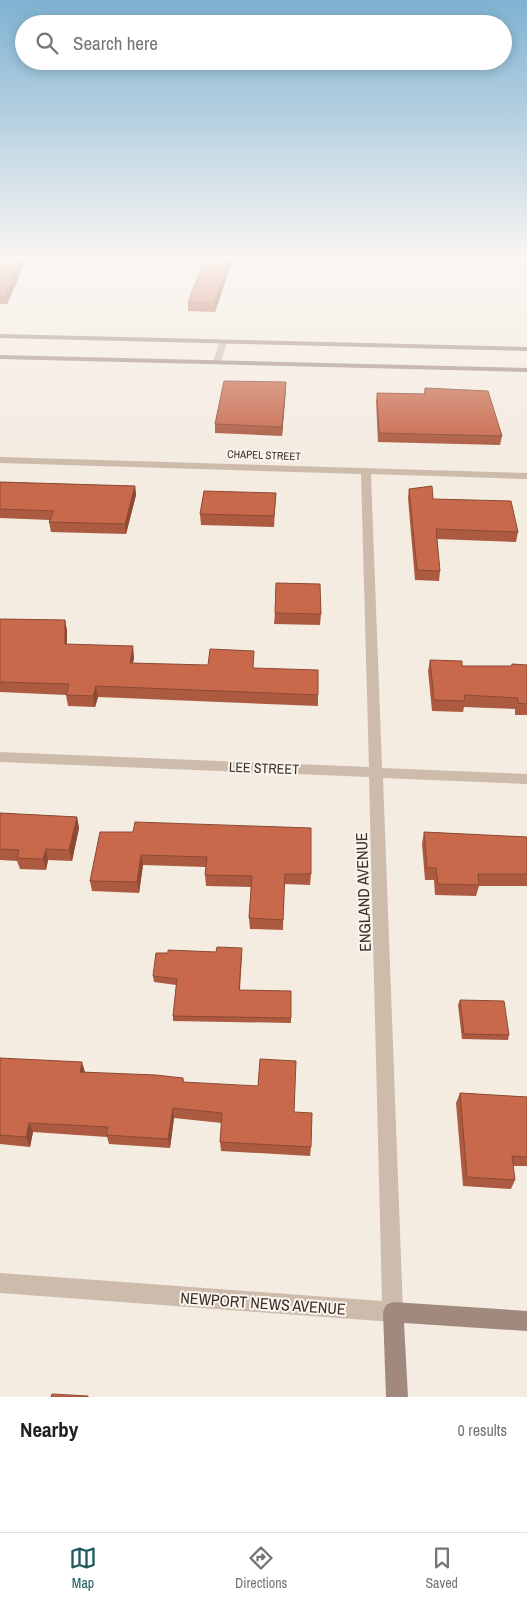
<!DOCTYPE html>
<html lang="en">
<head>
<meta charset="utf-8">
<style>
	:root { --surface:#fff; --page:#f6f6f6; --text:#202124; --muted:#757577; --line:#e0e0e0; --accent:#1f5a5e }
	body { margin:0; font-family:"Archivo Narrow",sans-serif; background:var(--page); color:var(--text) }
	.list { margin:0; padding:0; list-style:none }
	h2 { display:flex; justify-content:space-between; align-items:center; height:65px; margin:0; padding:0 20px; font-size:21px }
	h2 small { font-size:16px; font-weight:400; color:var(--muted) }
	.icon { flex:none; width:28px; height:28px; fill:none; stroke:currentColor; stroke-width:2; stroke-linecap:round; stroke-linejoin:round }
	.map { position:relative; flex:none; width:527px; height:1397px; overflow:hidden }
	.search { position:absolute; background:var(--surface); box-shadow:0 2px 12px #0003; left:15px; right:15px; top:15px; height:55px; display:flex; align-items:center; gap:12px; box-sizing:border-box; padding:0 18px; border-radius:28px; color:var(--muted); font-size:19px }
	.sheet { height:135px; background:var(--surface) }
	nav { display:flex; justify-content:space-around; align-items:center; box-sizing:border-box; height:70px; border-top:1px solid var(--line); background:var(--surface); font-size:14px; color:var(--muted) }
	nav a { display:grid; justify-items:center; gap:2px }
	nav .on { color:var(--accent) }
	.map>svg:first-child { display:block }
	.lines { fill:none; stroke-linecap:round; stroke-linejoin:round }
	.lane { fill:#cdbbac; fill-rule:evenodd }
	.street { fill:#cdbbac; fill-rule:evenodd }
	.secondary { fill:#a18a7d; fill-rule:evenodd }
	.wall { fill:#ac5a40 }
	.shaded-wall { fill:#8c4a34 }
	.building { fill:#c8694b; stroke:#8c4a34 }
	.labels { text-anchor:middle; stroke-width:4; stroke-linejoin:round; paint-order:stroke }
	.far-street-label { font-size:11px; fill:#3b302b; stroke:#fbf5ee }
	.street-label { font-size:14px; fill:#3b302b; stroke:#fbf5ee }
	.near-street-label { font-size:16px; fill:#3b302b; stroke:#fbf5ee }
</style>
</head>
<body>
<div class="map">
<svg width="527" height="1397" viewBox="0 0 527 1397">
	<rect width="100%" height="100%" fill="#f4ebe1"/>
	<g class="lines">
		<!-- lane -->
		<path class="lane" d="M 220,340 L 227,342 L 221,362 L 217,364 L 213,362 Z"/>
		<!-- street -->
		<path class="street" d="M 0,457 L 527,473 L 527,479 L 371,474 L 382,768 L 527,774 L 527,784 L 383,778 L 403,1312 L 400,1319 L 393,1322 L 0,1293 L 0,1273 L 382,1301 L 369,777 L 0,762 L 0,752 L 369,767 L 361,474 L 0,463 Z"/>
		<!-- secondary -->
		<g class="secondary">
			<path d="M 0,334 L 527,347 L 527,351 L 0,338 Z"/>
			<path d="M 0,355 L 527,368 L 527,372 L 0,359 Z"/>
			<path d="M 393,1302 L 527,1311 L 527,1331 L 404,1323 L 408,1397 L 386,1397 L 383,1312 L 386,1305 Z"/>
		</g>
	</g>
	<!-- wall -->
	<g class="wall">
		<path d="M 0,258 L 27,258 L 7,304 L 0,304 Z"/>
		<path d="M 233,258 L 215,312 L 188,311 L 188,302 Z"/>
		<path d="M 286,382 L 282,436 L 215,433 L 215,424 Z"/>
		<path d="M 425,388 L 502,436 L 500,445 L 378,442 L 376,402 L 377,393 L 424,394 Z"/>
		<path d="M 0,482 L 135,486 L 136,495 L 126,534 L 51,532 L 49,522 L 50,520 L 0,518 Z"/>
		<path d="M 409,489 L 433,499 L 518,532 L 516,542 L 437,539 L 440,571 L 439,581 L 415,580 L 408,498 Z"/>
		<path d="M 276,493 L 274,527 L 201,525 L 200,514 Z"/>
		<path d="M 275,613 L 321,614 L 320,625 L 274,624 Z"/>
		<path d="M 0,619 L 65,620 L 67,631 L 67,644 L 134,657 L 133,663 L 254,668 L 318,695 L 318,706 L 98,697 L 95,707 L 68,706 L 66,695 L 0,692 Z"/>
		<path d="M 430,660 L 462,666 L 511,666 L 512,664 L 527,665 L 527,715 L 515,715 L 515,709 L 464,707 L 463,712 L 432,711 L 428,671 Z"/>
		<path d="M 0,813 L 77,817 L 79,828 L 72,861 L 48,860 L 46,870 L 20,869 L 17,861 L 0,860 Z"/>
		<path d="M 100,832 L 311,874 L 310,885 L 284,884 L 283,930 L 250,929 L 249,918 L 251,887 L 206,886 L 205,875 L 206,867 L 143,865 L 139,893 L 92,891 L 90,881 Z"/>
		<path d="M 424,832 L 527,837 L 527,886 L 479,886 L 476,896 L 435,895 L 434,880 L 425,880 L 422,844 Z"/>
		<path d="M 168,953 L 242,954 L 240,990 L 291,1018 L 291,1023 L 173,1021 L 173,1016 L 176,985 L 154,982 L 153,976 Z"/>
		<path d="M 460,1000 L 509,1035 L 508,1040 L 462,1039 L 458,1005 Z"/>
		<path d="M 0,1058 L 85,1072 L 183,1078 L 184,1082 L 294,1112 L 311,1147 L 310,1156 L 221,1151 L 220,1142 L 222,1123 L 174,1118 L 170,1148 L 109,1144 L 107,1137 L 33,1132 L 30,1147 L 0,1144 Z"/>
		<path d="M 460,1093 L 527,1097 L 527,1166 L 513,1166 L 515,1180 L 511,1189 L 463,1186 L 456,1103 Z"/>
	</g>
	<!-- shaded-wall -->
	<g class="shaded-wall">
		<path d="M 22,258 L 27,258 L 7,304 L 5,296 Z"/>
		<path d="M 230,258 L 233,258 L 215,312 L 214,303 Z"/>
		<path d="M 286,382 L 286,390 L 282,436 L 282,427 Z"/>
		<path d="M 135,486 L 136,495 L 126,534 L 125,524 Z"/>
		<path d="M 65,620 L 67,631 L 67,655 L 65,644 Z"/>
		<path d="M 133,646 L 134,657 L 131,673 L 130,663 Z"/>
		<path d="M 96,686 L 98,697 L 95,707 L 93,696 Z"/>
		<path d="M 77,817 L 79,828 L 72,861 L 69,850 Z"/>
		<path d="M 46,849 L 48,860 L 46,870 L 43,859 Z"/>
		<path d="M 141,855 L 143,865 L 139,893 L 137,882 Z"/>
		<path d="M 82,1062 L 85,1072 L 80,1072 Z"/>
		<path d="M 173,1108 L 174,1118 L 170,1148 L 168,1139 Z"/>
		<path d="M 29,1123 L 33,1132 L 30,1147 L 26,1137 Z"/>
	</g>
	<!-- building -->
	<g class="building">
		<path d="M 0,258 L 22,258 L 5,296 L 0,296 Z"/>
		<path d="M 205,258 L 230,258 L 214,303 L 188,302 Z"/>
		<path d="M 224,381 L 286,382 L 282,427 L 215,424 Z"/>
		<path d="M 425,388 L 488,391 L 502,436 L 379,433 L 377,393 L 425,394 Z"/>
		<path d="M 0,482 L 135,486 L 125,524 L 49,522 L 54,511 L 0,509 Z"/>
		<path d="M 432,486 L 433,499 L 511,501 L 518,532 L 436,529 L 440,571 L 417,570 L 409,489 Z"/>
		<path d="M 204,491 L 276,493 L 274,516 L 200,514 Z"/>
		<path d="M 276,583 L 320,584 L 321,614 L 275,613 Z"/>
		<path d="M 0,619 L 65,620 L 65,644 L 133,646 L 130,663 L 208,665 L 210,649 L 254,651 L 253,668 L 318,670 L 318,695 L 96,686 L 93,696 L 66,695 L 69,684 L 0,682 Z"/>
		<path d="M 430,660 L 462,661 L 462,666 L 512,666 L 512,664 L 527,665 L 527,704 L 518,703 L 518,698 L 464,695 L 465,701 L 434,700 Z"/>
		<path d="M 0,813 L 77,817 L 69,850 L 46,849 L 43,859 L 17,858 L 19,850 L 0,849 Z"/>
		<path d="M 135,822 L 311,828 L 311,874 L 285,874 L 283,920 L 249,918 L 252,876 L 205,875 L 207,857 L 141,855 L 137,882 L 90,881 L 100,832 L 133,832 Z"/>
		<path d="M 424,832 L 527,837 L 527,874 L 478,874 L 479,885 L 438,884 L 436,868 L 427,868 Z"/>
		<path d="M 217,947 L 242,948 L 239,990 L 291,991 L 291,1018 L 173,1016 L 177,979 L 153,976 L 156,953 L 168,953 L 168,950 L 216,952 Z"/>
		<path d="M 460,1000 L 504,1001 L 509,1035 L 464,1034 Z"/>
		<path d="M 0,1058 L 82,1062 L 80,1072 L 156,1075 L 183,1078 L 183,1082 L 258,1086 L 260,1059 L 296,1061 L 294,1112 L 312,1113 L 311,1147 L 220,1142 L 222,1113 L 173,1108 L 168,1139 L 106,1135 L 108,1127 L 29,1123 L 26,1137 L 0,1135 Z"/>
		<path d="M 460,1093 L 527,1097 L 527,1157 L 512,1156 L 515,1180 L 467,1177 Z"/>
		<path d="M 52,1394 L 88,1396 L 88,1397 L 51,1397 Z"/>
	</g>
	<!-- sky -->
	<linearGradient id="sky" x2="0" y2="1"><stop stop-color="#7eb2d2"/><stop offset="0.57" stop-color="#faf6f2"/><stop offset="1" stop-color="#faf6f2" stop-opacity="0"/></linearGradient>
	<rect width="527" height="454" fill="url(#sky)"/>
	<g class="labels">
		<!-- far-street labels -->
		<g class="far-street-label">
			<text transform="translate(264 455) rotate(2)" y="4">CHAPEL STREET</text>
		</g>
		<!-- street labels -->
		<g class="street-label">
			<text transform="translate(264 768) rotate(2)" y="5">LEE STREET</text>
		</g>
		<!-- near-street labels -->
		<g class="near-street-label">
			<text transform="translate(363 892) rotate(-92)" y="6">ENGLAND AVENUE</text>
			<text transform="translate(263 1303) rotate(4)" y="6">NEWPORT NEWS AVENUE</text>
		</g>
	</g>
</svg>
<div class="search"><svg class="icon" aria-label="search" viewBox="0 0 24 24"><circle cx="10" cy="10" r="6"/><path d="M15 15l6 6"/></svg>Search here</div>
</div>
<section class="sheet">
<h2>Nearby<small>0 results</small></h2>
<ul class="list">
</ul>
</section>
<nav>
<a class="on"><svg class="icon" aria-label="map" viewBox="0 0 24 24"><path d="M3 6l6-2 6 2 6-2v14l-6 2-6-2-6 2zM9 4v14M15 6v14"/></svg>Map</a>
<a><svg class="icon" aria-label="directions" viewBox="0 0 24 24"><path d="M12 3l9 9-9 9-9-9zM9 14v-3h6M13 9l2 2-2 2"/></svg>Directions</a>
<a><svg class="icon" aria-label="saved" viewBox="0 0 24 24"><path d="M7 4h10v16l-5-4-5 4z"/></svg>Saved</a>
</nav>
</body>
</html>
